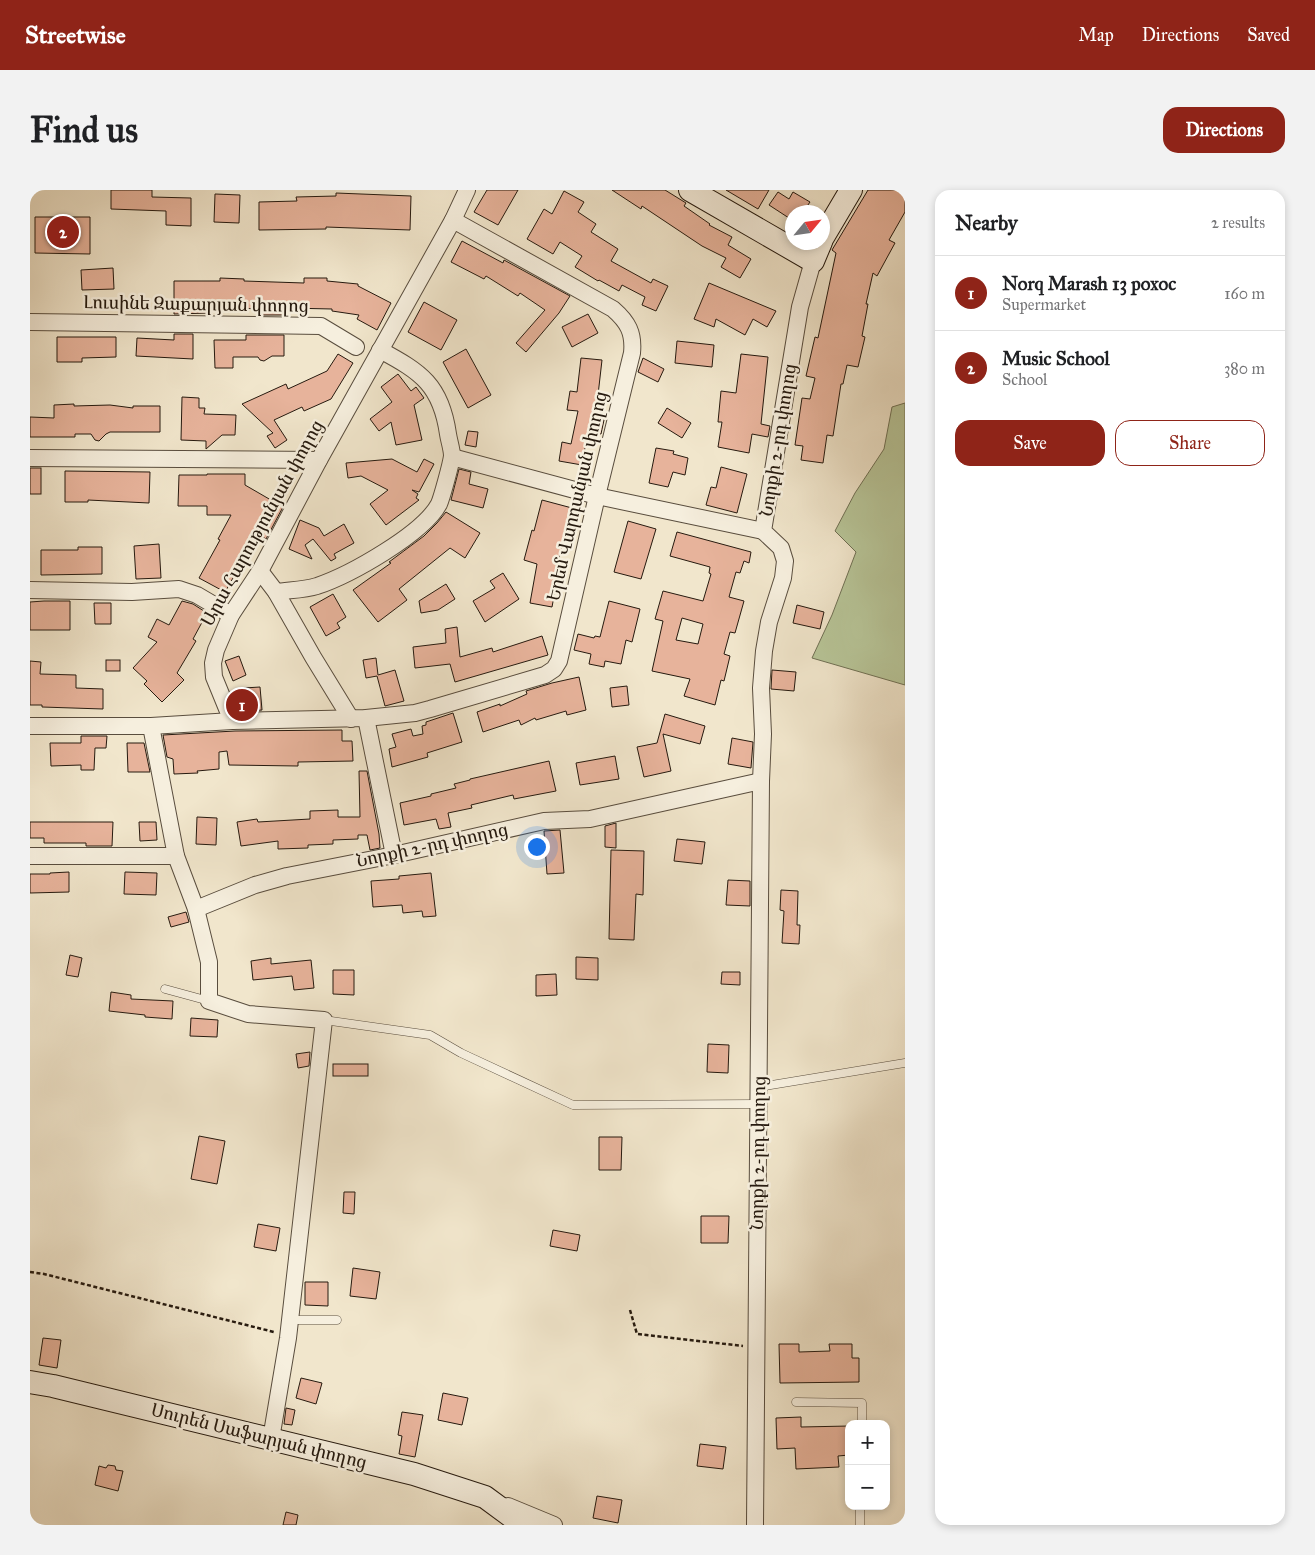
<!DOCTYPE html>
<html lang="en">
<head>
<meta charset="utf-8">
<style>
	:root { --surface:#fff; --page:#f2f2f2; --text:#202124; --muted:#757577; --line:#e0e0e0; --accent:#8f2418 }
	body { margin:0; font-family:"IM FELL Great Primer","Noto Serif Armenian",serif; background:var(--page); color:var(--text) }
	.controls { position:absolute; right:15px; bottom:15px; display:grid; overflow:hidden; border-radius:10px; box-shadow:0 2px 8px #0003 }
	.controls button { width:45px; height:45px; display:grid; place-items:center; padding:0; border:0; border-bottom:1px solid var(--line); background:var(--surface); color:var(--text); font:25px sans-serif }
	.compass { position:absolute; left:755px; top:15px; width:45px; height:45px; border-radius:50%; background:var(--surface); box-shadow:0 2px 8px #0003; rotate:61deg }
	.you { position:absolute; left:506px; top:656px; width:18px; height:18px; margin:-12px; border:4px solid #fff; border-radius:50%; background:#1a73e8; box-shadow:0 0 0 8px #1a73e833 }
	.badge { display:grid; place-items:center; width:32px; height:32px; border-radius:50%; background:var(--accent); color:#fff; font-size:16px; font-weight:700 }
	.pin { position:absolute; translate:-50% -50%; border:2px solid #fff; box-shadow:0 1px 5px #0006 }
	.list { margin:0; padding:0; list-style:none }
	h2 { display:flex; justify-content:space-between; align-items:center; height:65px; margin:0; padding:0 20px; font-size:21px }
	h2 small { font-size:16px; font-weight:400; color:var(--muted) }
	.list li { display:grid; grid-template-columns:32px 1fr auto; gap:15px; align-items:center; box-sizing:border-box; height:75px; padding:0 20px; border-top:1px solid var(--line) }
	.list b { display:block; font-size:19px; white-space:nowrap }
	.list p { margin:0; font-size:16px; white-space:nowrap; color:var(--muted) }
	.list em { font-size:16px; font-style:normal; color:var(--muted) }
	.actions { display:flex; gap:10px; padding:15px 20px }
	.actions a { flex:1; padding:11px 0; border:1px solid var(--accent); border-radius:15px; text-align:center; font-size:18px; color:var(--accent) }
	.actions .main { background:var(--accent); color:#fff }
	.map { position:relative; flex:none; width:875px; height:1335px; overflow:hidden; border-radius:15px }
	header { display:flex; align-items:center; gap:30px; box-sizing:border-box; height:70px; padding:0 25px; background:var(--accent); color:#fff }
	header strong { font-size:24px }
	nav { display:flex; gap:28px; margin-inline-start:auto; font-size:18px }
	.intro { display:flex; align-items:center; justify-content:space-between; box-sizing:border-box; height:120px; padding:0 30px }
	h1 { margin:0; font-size:35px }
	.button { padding:12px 22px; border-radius:15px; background:var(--accent); color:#fff; font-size:18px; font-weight:700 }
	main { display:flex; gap:30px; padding:0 30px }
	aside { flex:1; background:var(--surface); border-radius:15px; box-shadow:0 2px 8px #0003 }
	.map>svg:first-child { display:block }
	.green { fill:#b8c699; stroke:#6f7054 }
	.building { fill:#e7b39b; stroke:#261a0f; fill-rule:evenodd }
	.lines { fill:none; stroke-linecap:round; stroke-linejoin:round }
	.lane-casing { stroke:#594d3e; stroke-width:9 }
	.street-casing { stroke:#594d3e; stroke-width:18 }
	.secondary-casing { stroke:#261a0f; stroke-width:24 }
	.path { stroke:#261a0f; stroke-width:2.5; stroke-dasharray:4 2.5; stroke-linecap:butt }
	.lane { stroke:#f6efde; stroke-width:8 }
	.street { stroke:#f6efde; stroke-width:16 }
	.secondary { stroke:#f6efde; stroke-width:22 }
	.labels { text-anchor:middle; stroke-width:5; stroke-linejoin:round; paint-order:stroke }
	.street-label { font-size:18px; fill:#261a0f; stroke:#f6efde }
</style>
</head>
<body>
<header>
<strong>Streetwise</strong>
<nav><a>Map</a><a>Directions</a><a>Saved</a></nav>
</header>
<div class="intro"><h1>Find us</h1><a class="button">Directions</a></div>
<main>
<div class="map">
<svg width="875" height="1335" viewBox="0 0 875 1335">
	<rect width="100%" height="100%" fill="#f1e6cc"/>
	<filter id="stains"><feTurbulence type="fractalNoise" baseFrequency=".004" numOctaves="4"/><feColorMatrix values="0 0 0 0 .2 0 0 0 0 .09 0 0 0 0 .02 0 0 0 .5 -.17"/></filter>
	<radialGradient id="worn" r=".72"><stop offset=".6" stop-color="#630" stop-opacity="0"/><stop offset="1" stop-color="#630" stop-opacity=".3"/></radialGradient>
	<!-- green -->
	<path class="green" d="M 875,213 L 875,495 L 782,468 L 802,425 L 826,362 L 805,341 L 825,303 L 854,259 L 862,217 Z"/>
	<!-- building -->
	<g class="building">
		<path d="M 81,0 L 122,0 L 122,7 L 161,8 L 161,36 L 136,35 L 136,21 L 81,19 Z"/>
		<path d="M 457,0 L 488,0 L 468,35 L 444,22 Z"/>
		<path d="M 582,0 L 635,0 L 656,13 L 654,16 L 680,34 L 679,35 L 702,47 L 698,55 L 721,69 L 710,88 L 691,77 L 696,68 L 672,56 L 612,16 L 611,19 Z"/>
		<path d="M 696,0 L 739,0 L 728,19 Z"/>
		<path d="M 838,0 L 875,0 L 875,22 L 859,50 L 865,53 L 847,86 L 843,83 L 836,114 L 838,114 L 832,146 L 835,147 L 828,177 L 817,175 L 813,194 L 811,194 L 803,246 L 797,245 L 793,273 L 771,270 L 773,256 L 765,255 L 772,208 L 780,209 L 785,188 L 776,186 L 785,147 L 788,148 L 806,63 L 802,60 Z"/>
		<path d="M 534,1 L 554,12 L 548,22 L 566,34 L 561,42 L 588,59 L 581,71 L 621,93 L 623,89 L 638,96 L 626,121 L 612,115 L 615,107 L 592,95 L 589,101 L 569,90 L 568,91 L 545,77 L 552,66 L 530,52 L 523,64 L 497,49 L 514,19 L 522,24 Z"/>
		<path d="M 748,2 L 759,9 L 763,2 L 780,12 L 773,22 L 762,22 L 762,30 L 739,15 Z"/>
		<path d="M 306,3 L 381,6 L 380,40 L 296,37 L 296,39 L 229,40 L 229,12 L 267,11 L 266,7 L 306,6 Z"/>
		<path d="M 185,4 L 210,5 L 209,33 L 184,32 Z"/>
		<path d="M 5,27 L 60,27 L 60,64 L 5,63 Z"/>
		<path d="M 432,51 L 473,73 L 474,70 L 540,106 L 529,123 L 496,162 L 486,153 L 515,120 L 490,103 L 488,106 L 456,86 L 454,89 L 421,72 Z"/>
		<path d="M 83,78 L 84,99 L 52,100 L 51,80 Z"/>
		<path d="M 190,88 L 214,89 L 214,91 L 274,93 L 274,88 L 297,88 L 297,91 L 328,94 L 328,96 L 361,113 L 347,140 L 327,129 L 329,125 L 302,121 L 302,119 L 257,118 L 257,122 L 253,121 L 253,125 L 230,125 L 230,119 L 179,117 L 179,123 L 144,124 L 144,91 L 190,91 Z"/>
		<path d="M 679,93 L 746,121 L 737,137 L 723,129 L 715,145 L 686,129 L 684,137 L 664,129 Z"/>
		<path d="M 394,112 L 427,130 L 411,160 L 378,142 Z"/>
		<path d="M 558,124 L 568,143 L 542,157 L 532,137 Z"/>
		<path d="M 144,144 L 163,144 L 163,169 L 106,166 L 107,148 L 144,150 Z"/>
		<path d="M 216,145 L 254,145 L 254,166 L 242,166 L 234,171 L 230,170 L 228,167 L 203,167 L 203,178 L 185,178 L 184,150 L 216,150 Z"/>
		<path d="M 27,147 L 86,147 L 86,167 L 52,168 L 52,172 L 27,172 Z"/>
		<path d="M 647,151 L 684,155 L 682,177 L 645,173 Z"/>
		<path d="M 436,159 L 461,205 L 438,218 L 413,172 Z"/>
		<path d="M 308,164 L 323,173 L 301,209 L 274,221 L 272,217 L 244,230 L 257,250 L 245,258 L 237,246 L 243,243 L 212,214 L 256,194 L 258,199 L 297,181 Z"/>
		<path d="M 711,164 L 738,167 L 731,234 L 740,236 L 738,247 L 722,244 L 719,263 L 688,257 L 692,232 L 688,232 L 691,201 L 706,203 Z"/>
		<path d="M 551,168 L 572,170 L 568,205 L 574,206 L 570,229 L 574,230 L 571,244 L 558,241 L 552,275 L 529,271 L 532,252 L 541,254 L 548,221 L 537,220 L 540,201 L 547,202 Z"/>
		<path d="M 613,168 L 634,179 L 628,192 L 608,182 Z"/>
		<path d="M 368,184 L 381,201 L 386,197 L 394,208 L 384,215 L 392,250 L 366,255 L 361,232 L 349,241 L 340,229 L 362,212 L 351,197 Z"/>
		<path d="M 152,207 L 169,208 L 169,218 L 175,218 L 174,224 L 206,225 L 205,245 L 192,245 L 176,259 L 176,251 L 151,250 Z"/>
		<path d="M 44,214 L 44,216 L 80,215 L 103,218 L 103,216 L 130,216 L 130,242 L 80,242 L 76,244 L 69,251 L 65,250 L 61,244 L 45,244 L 45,247 L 0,247 L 0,227 L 24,228 L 24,215 Z"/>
		<path d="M 637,218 L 661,233 L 652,248 L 628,233 Z"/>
		<path d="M 438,241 L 448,242 L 446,257 L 435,255 Z"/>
		<path d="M 626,258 L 644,261 L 643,264 L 658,268 L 655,285 L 643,282 L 638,297 L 619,293 Z"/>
		<path d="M 362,269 L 387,282 L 394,269 L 404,274 L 389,302 L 382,300 L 388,304 L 386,308 L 389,310 L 356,335 L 340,314 L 358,300 L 331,286 L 318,288 L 316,273 Z"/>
		<path d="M 691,277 L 717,284 L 707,323 L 676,315 L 681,297 L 686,298 Z"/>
		<rect x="0" y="278" width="11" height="26"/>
		<path d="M 429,279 L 441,282 L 439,294 L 458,299 L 453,318 L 421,310 Z"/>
		<path d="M 35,281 L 120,282 L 119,313 L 58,310 L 58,312 L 35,312 Z"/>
		<path d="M 177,284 L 215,284 L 215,295 L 253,317 L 236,349 L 224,342 L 204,379 L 207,381 L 195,402 L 169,388 L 190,350 L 188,349 L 201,325 L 177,325 L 177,316 L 148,316 L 149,285 L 177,285 Z"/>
		<path d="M 512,310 L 542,318 L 538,333 L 548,336 L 545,347 L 536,344 L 523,389 L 527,390 L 522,417 L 500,413 L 507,374 L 494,370 L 502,340 L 504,341 Z"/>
		<path d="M 416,322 L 450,343 L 435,368 L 420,358 L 369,399 L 377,410 L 348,432 L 323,400 L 361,373 L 359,372 L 394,346 L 407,333 Z"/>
		<path d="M 270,330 L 289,338 L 294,346 L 314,334 L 324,353 L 304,364 L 306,368 L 301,371 L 283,349 L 275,355 L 282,369 L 259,359 Z"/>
		<path d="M 598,331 L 626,339 L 611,389 L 584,382 Z"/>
		<path d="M 647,342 L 721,362 L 719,373 L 714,371 L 710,383 L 706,382 L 699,407 L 714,411 L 705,443 L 700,442 L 694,464 L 700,466 L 694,491 L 691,490 L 685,515 L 654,506 L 660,489 L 622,481 L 633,431 L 625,429 L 633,401 L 673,411 L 681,384 L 679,383 L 680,377 L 640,366 ZM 652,428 L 673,434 L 668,454 L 646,450 Z"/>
		<path d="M 129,354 L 131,388 L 106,389 L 104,356 Z"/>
		<path d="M 48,357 L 72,357 L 72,384 L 11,385 L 11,360 L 48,360 Z"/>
		<path d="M 473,383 L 489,409 L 455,432 L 443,411 L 465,398 L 460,391 Z"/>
		<path d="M 416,394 L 425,409 L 408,420 L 391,423 L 389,411 Z"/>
		<path d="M 303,404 L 316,427 L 307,433 L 310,438 L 296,446 L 280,417 Z"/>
		<path d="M 14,411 L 40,411 L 40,440 L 0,440 L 0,412 Z"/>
		<path d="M 152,411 L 163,414 L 177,423 L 163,449 L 166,451 L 147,483 L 154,490 L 132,512 L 114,494 L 117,491 L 103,478 L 127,452 L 118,447 L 127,429 L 139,435 Z"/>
		<path d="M 579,411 L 610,419 L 602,452 L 596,450 L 591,474 L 575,471 L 574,477 L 559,474 L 561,464 L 544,460 L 548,444 L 564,448 L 565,446 L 570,447 Z"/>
		<path d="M 64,413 L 81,413 L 81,434 L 65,434 Z"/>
		<path d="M 767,415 L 794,422 L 790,439 L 763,433 Z"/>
		<path d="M 427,437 L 430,467 L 462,458 L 463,462 L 512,446 L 518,465 L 425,492 L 420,474 L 385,478 L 383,457 L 416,453 L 415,439 Z"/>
		<path d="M 209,466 L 216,485 L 203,491 L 195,471 Z"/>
		<path d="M 346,468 L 348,485 L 365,480 L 374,511 L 355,516 L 347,486 L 336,488 L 333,470 Z"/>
		<rect x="76" y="470" width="14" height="11"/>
		<path d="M 0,471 L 11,472 L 10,484 L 46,485 L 46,498 L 73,499 L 73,519 L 12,517 L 12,515 L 0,515 Z"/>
		<path d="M 742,480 L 766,482 L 764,501 L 741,499 Z"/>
		<path d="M 549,487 L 556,520 L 537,525 L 536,521 L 506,530 L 505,528 L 491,535 L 489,530 L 453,542 L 447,522 L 470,514 L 470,516 L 497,504 L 496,501 L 522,493 Z"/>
		<path d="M 597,496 L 599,515 L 582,517 L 580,498 Z"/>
		<path d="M 230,497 L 232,520 L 216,521 L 214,498 Z"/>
		<path d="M 423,523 L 432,552 L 397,563 L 398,567 L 362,577 L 359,559 L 366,557 L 362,544 L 381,539 L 383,546 L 393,544 L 392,536 L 396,535 L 396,532 Z"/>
		<path d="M 635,524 L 675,536 L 670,554 L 633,544 L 641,581 L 614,587 L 607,557 L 627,553 Z"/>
		<path d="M 312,540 L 312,551 L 322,551 L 323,571 L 268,572 L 268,576 L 199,575 L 197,561 L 189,562 L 189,579 L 167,581 L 168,583 L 144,584 L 143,569 L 137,567 L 133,545 L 205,541 Z"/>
		<path d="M 51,546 L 77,546 L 76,558 L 65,558 L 64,580 L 51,580 L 51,575 L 21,576 L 20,553 L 51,553 Z"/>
		<path d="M 702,548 L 723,552 L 721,578 L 698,574 Z"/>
		<path d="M 97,553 L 114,553 L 120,582 L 98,582 Z"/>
		<path d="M 585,566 L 589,589 L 550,595 L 546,573 Z"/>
		<path d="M 519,571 L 526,601 L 484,609 L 483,605 L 441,615 L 442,618 L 418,623 L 421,637 L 409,639 L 406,629 L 374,635 L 370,613 L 401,606 L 401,604 L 426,598 L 424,594 L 440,590 L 440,589 Z"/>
		<path d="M 329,581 L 337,581 L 349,644 L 350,658 L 340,660 L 337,645 L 328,645 L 328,649 L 303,650 L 303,654 L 278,655 L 278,658 L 248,659 L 248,651 L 211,656 L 207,632 L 227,629 L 228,632 L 280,629 L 280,621 L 308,620 L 308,627 L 330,627 Z"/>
		<path d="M 167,627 L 187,628 L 186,655 L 166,654 Z"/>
		<path d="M 0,632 L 83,632 L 82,656 L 56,656 L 56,653 L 14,653 L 14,648 L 0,648 Z"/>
		<path d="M 109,632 L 126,632 L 127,650 L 110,651 Z"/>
		<path d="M 586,633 L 586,658 L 575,657 L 575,636 Z"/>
		<path d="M 530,640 L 534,683 L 517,684 L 514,641 Z"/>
		<path d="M 647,649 L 675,652 L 672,674 L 644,671 Z"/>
		<path d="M 581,660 L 614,661 L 613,705 L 606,704 L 604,750 L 579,749 Z"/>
		<path d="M 39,682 L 39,702 L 0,703 L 0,684 L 20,684 L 20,683 Z"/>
		<path d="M 95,682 L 127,683 L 126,705 L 94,704 Z"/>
		<path d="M 401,683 L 406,726 L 393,727 L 392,721 L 373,723 L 372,715 L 343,717 L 341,691 L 369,689 L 369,686 Z"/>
		<path d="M 698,690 L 720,691 L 720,716 L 696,715 Z"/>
		<path d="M 751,700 L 768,701 L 767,735 L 770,735 L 769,754 L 752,753 L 754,721 L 750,720 Z"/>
		<path d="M 156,722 L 159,732 L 141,737 L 138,727 Z"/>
		<path d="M 40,765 L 52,768 L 48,787 L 36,785 Z"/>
		<path d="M 546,767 L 568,768 L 568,790 L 546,789 Z"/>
		<path d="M 241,768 L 241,774 L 281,770 L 284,798 L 264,800 L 262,786 L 223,790 L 221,771 Z"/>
		<path d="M 303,780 L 324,780 L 324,805 L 303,804 Z"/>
		<path d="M 692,782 L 710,782 L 710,795 L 691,794 Z"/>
		<path d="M 526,784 L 527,805 L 506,806 L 506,785 Z"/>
		<path d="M 81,802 L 101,805 L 101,809 L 143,811 L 142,829 L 115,827 L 115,825 L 79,821 Z"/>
		<path d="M 161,828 L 188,830 L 187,847 L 160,846 Z"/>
		<path d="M 678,854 L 699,855 L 698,883 L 677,882 Z"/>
		<path d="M 280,862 L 279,876 L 268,878 L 266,864 Z"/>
		<rect x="303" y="874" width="35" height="12"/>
		<path d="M 169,946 L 195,951 L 187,994 L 161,989 Z"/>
		<path d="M 569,947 L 592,947 L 591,980 L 569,980 Z"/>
		<path d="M 314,1002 L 325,1002 L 324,1024 L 313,1023 Z"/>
		<path d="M 671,1026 L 699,1026 L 698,1053 L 671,1053 Z"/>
		<path d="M 228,1034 L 250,1038 L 246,1061 L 224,1057 Z"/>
		<path d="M 523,1040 L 550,1045 L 547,1061 L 520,1056 Z"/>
		<path d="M 323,1078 L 350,1082 L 346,1109 L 320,1106 Z"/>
		<path d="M 275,1092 L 298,1092 L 298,1116 L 275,1115 Z"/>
		<path d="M 13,1148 L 31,1150 L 27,1178 L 9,1175 Z"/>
		<path d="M 749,1154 L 769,1154 L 769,1162 L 800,1161 L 799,1154 L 822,1154 L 822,1168 L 829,1168 L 829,1192 L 750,1193 Z"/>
		<path d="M 271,1188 L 292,1193 L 286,1214 L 266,1208 Z"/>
		<path d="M 413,1203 L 438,1208 L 432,1235 L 408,1230 Z"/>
		<path d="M 256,1218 L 265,1220 L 262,1235 L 254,1234 Z"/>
		<path d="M 372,1222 L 393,1225 L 385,1267 L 369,1264 L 372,1246 L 368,1245 Z"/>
		<path d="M 771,1227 L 771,1237 L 819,1236 L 819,1265 L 808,1266 L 809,1277 L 766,1279 L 765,1258 L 747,1259 L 746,1228 Z"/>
		<path d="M 670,1254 L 696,1257 L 693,1279 L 667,1276 Z"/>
		<path d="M 78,1275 L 85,1276 L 86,1280 L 93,1281 L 88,1301 L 65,1295 L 69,1276 L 76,1278 Z"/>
		<path d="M 567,1306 L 592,1310 L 588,1333 L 563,1328 Z"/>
		<path d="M 256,1322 L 268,1325 L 266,1335 L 253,1335 Z"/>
	</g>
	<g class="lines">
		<!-- lane casing -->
		<g class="lane-casing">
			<g id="lane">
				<path d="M 135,799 L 179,811"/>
				<path d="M 294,830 L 400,845 L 431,863 L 543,915 L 728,914"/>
				<path d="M 729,897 L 875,873"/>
				<path d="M 260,1130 L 307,1130"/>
				<path d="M 766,1212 L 832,1213 L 832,1234"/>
				<path d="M 830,1335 L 830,1316"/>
			</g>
		</g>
		<!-- street casing -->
		<g class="street-casing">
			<g id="street">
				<path d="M 0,132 L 291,136 L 326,157"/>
				<path d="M 422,267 L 567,306 L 733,341"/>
				<path d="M 0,268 L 289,270"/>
				<path d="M 230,381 L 246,402 L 283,467 L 321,529"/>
				<path d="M 0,400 L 102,402 L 149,399 L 167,405 L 201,425"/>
				<path d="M 246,402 C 259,400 274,400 287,396 C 320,385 393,344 409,314 C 412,307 421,274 422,266 C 422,259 419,251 418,244 C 411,195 391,182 350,160"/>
				<path d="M 336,528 L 364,665"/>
				<path d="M 202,531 L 184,487 L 183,473 L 186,460 L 201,425 L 230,381 L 289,270 L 423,30 L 437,0"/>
				<path d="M 0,536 L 121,536 L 202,531 L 336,528 L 385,523 L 400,519 L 515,485 L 524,479 L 529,471 L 567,306 L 602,163 C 604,143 598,132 583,119 L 423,30"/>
				<path d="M 121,536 L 146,666 L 166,719 L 179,772 L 179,811 L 218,824 L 294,830 L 258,1148 L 241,1249"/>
				<path d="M 0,666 L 146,666"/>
				<path d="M 166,719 L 225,695 L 257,686 L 364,665 L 514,631 L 560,629 L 731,591"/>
				<path d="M 478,1316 L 524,1335"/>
				<path d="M 725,1335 L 731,591 L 733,544 L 731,498 L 734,461 L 739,432 L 753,388 L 755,371 L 751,358 L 733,341 L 770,117 L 783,71"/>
			</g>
		</g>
		<!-- secondary casing -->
		<g class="secondary-casing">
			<g id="secondary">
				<path d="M 660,0 L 783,71 L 791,52"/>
				<path d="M 792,49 L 821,0"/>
				<path d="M 0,1192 L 23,1196 L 384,1284 L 455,1307 L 493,1335"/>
			</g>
		</g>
		<!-- path -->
		<g class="path">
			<path d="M 0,1082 L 14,1084 L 244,1142"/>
			<path d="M 600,1120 L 607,1144 L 713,1156"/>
		</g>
		<!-- lane -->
		<use href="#lane" class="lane"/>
		<!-- street -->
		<use href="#street" class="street"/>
		<!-- secondary -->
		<use href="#secondary" class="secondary"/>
	</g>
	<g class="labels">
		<!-- street labels -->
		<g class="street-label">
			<text transform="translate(166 114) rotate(1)" y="6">Լուսինե Զաքարյան փողոց</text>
			<text transform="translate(748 250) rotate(-81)" y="6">Նորքի 2-րդ փողոց</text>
			<text transform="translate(547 306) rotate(-77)" y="6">Երեմ Վարդանյան փողոց</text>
			<text transform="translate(232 333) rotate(-61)" y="6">Արա Հարությունյան փողոց</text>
			<text transform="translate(402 655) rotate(-12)" y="6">Նորքի 2-րդ փողոց</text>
			<text transform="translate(728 963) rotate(-89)" y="6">Նորքի 2-րդ փողոց</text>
			<text transform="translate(229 1246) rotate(14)" y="6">Սուրեն Սաֆարյան փողոց</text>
		</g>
	</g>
	<rect width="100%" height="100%" filter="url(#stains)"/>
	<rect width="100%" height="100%" fill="url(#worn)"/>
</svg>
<div class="controls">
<button>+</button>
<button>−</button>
</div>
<svg class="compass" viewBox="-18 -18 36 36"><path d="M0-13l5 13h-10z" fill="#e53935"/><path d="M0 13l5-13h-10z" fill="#757577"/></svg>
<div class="you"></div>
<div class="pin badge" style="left:212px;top:515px">1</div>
<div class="pin badge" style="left:33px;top:42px">2</div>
</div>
<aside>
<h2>Nearby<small>2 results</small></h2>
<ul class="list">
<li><span class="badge">1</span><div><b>Norq Marash 13 poxoc</b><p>Supermarket</p></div><em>160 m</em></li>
<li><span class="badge">2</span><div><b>Music School</b><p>School</p></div><em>380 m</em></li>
</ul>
<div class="actions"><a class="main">Save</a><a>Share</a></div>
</aside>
</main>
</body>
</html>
